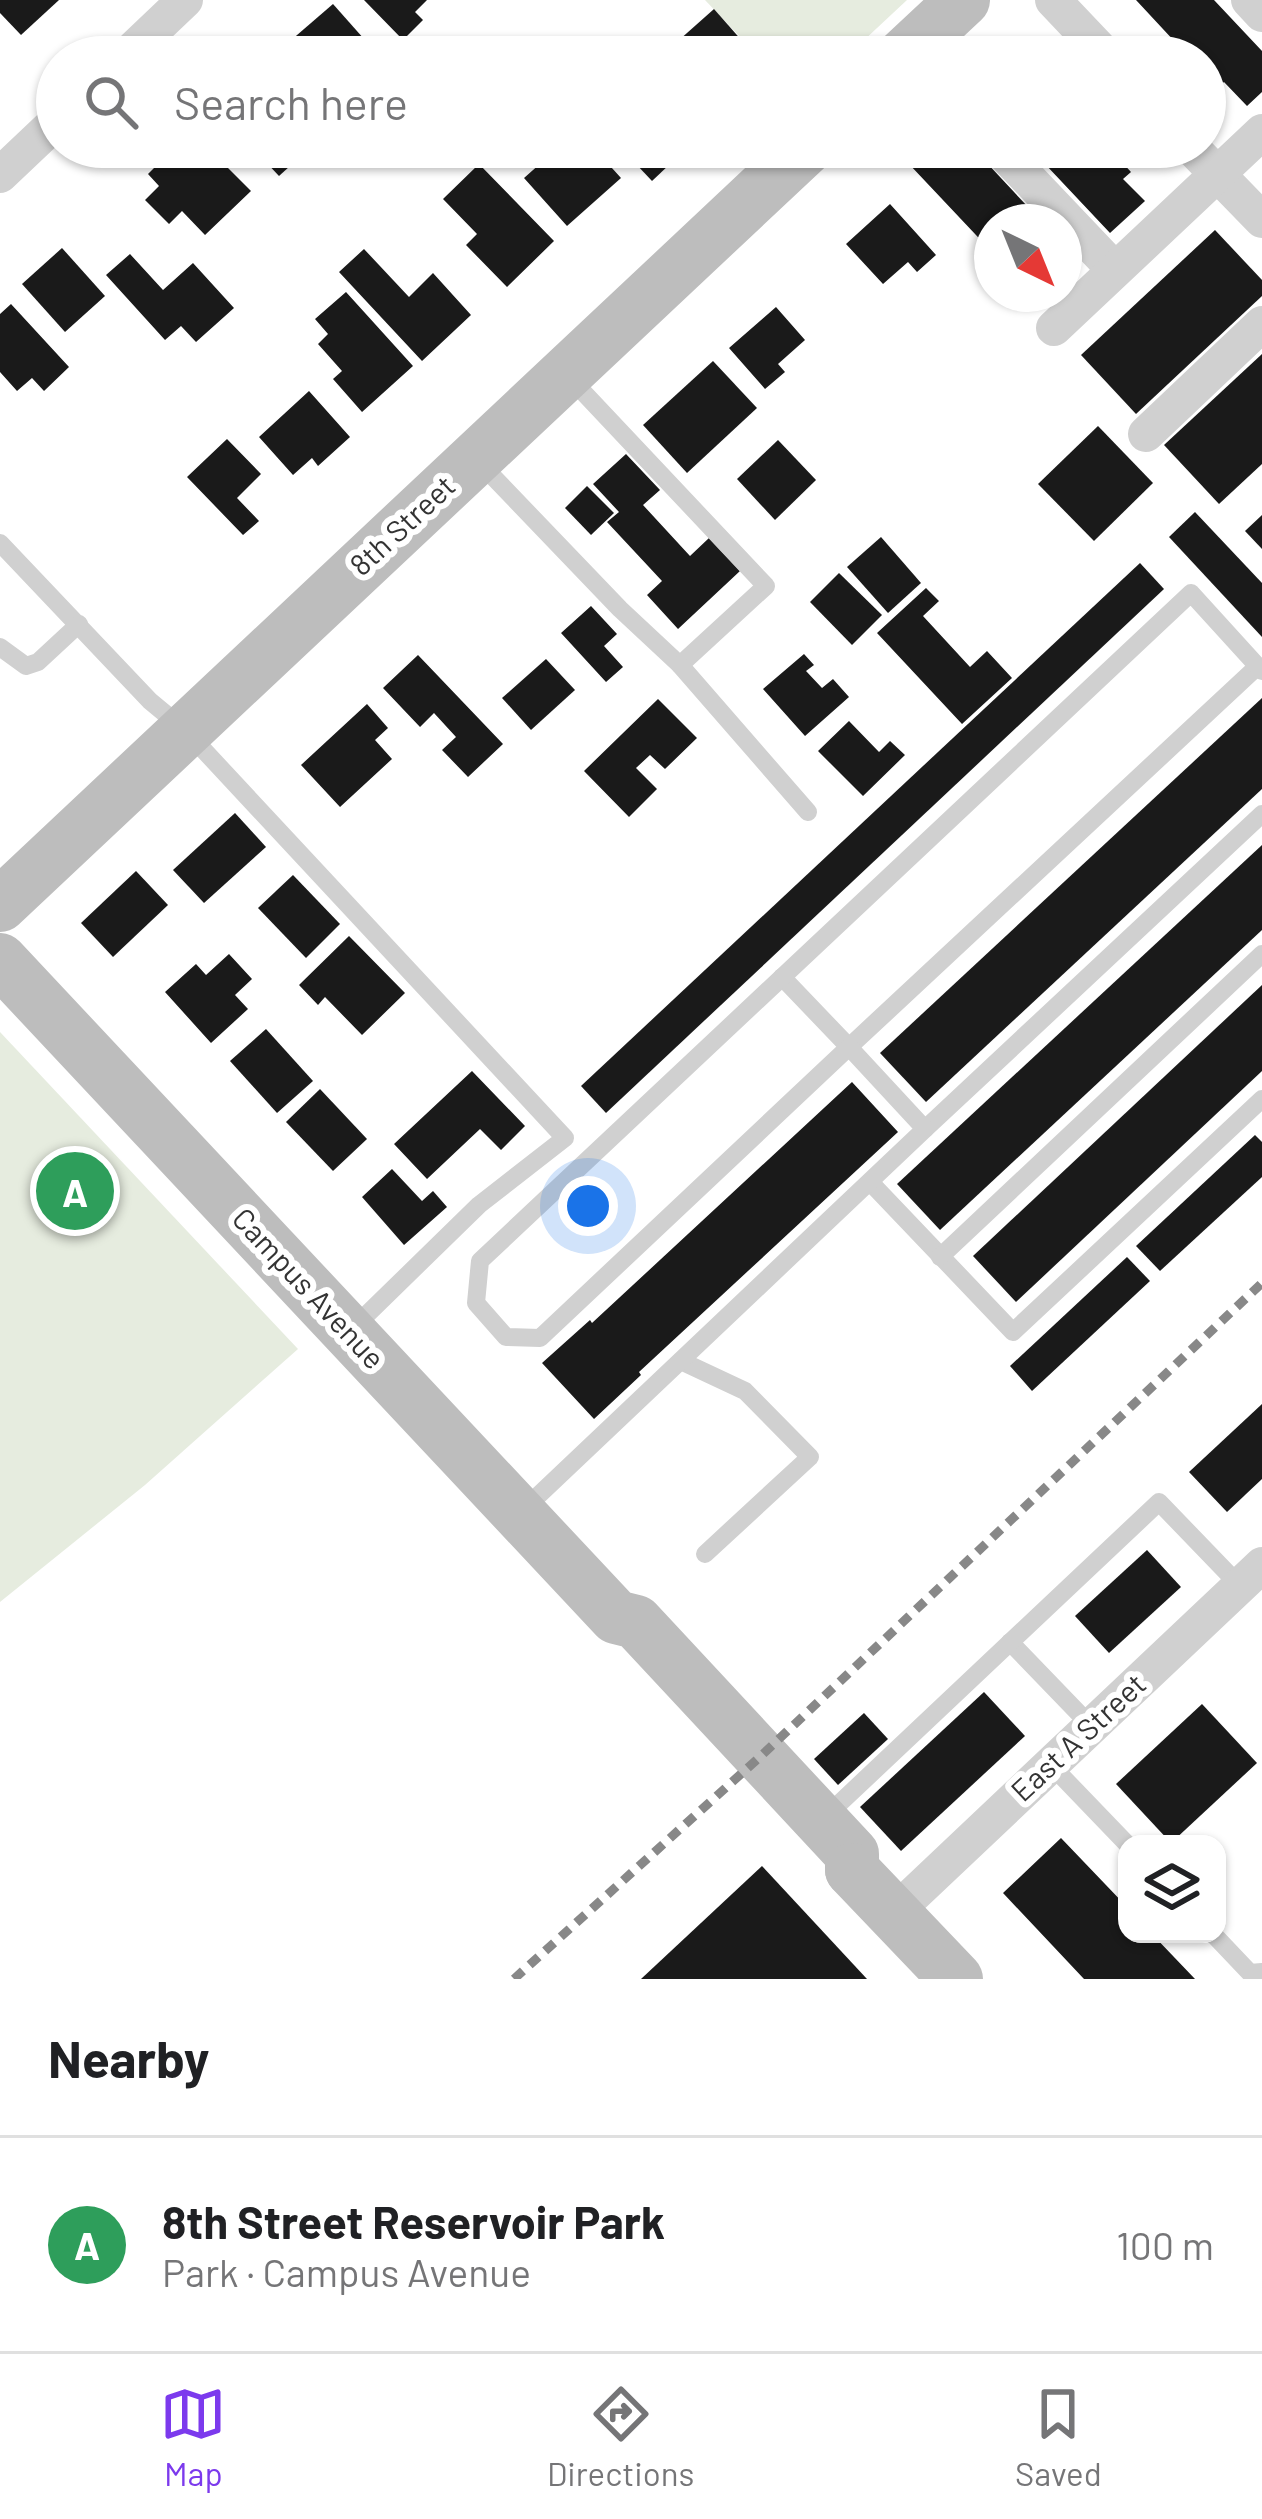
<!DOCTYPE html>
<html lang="en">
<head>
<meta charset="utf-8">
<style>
	:root { --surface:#fff; --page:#f6f6f6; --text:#202124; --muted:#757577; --line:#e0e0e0; --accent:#7c3aed }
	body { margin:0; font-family:Barlow,sans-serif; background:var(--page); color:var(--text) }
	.controls { position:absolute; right:36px; bottom:36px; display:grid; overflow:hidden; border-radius:24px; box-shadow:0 3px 9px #0004 }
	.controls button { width:108px; height:108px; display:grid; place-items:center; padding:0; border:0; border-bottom:3px solid var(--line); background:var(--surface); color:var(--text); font:60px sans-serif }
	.compass { position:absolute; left:974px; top:204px; width:108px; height:108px; border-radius:50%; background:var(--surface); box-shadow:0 3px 9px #0004; rotate:137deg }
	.you { position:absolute; left:588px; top:1206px; width:42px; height:42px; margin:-30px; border:9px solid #fff; border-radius:50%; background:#1a73e8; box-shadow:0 0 0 18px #1a73e833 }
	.badge { display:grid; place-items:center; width:78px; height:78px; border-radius:50%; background:var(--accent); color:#fff; font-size:39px; font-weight:700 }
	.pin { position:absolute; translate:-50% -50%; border:6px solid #fff; box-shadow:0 3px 12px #0006 }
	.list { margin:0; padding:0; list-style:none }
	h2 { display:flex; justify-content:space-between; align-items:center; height:156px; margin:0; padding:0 48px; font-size:51px }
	h2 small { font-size:39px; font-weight:400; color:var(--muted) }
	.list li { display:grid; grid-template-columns:78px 1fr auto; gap:36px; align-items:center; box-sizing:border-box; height:216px; padding:0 48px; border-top:3px solid var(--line) }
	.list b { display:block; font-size:45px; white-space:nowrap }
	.list p { margin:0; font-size:39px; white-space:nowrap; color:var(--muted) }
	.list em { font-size:39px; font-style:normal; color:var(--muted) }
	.icon { flex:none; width:66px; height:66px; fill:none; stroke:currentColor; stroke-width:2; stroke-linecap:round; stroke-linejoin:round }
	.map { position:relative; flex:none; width:1262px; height:1979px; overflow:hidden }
	.search { position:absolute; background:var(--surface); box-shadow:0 3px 9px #0004; left:36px; right:36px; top:36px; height:132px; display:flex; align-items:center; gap:30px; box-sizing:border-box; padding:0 42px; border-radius:66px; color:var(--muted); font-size:45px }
	.sheet { height:372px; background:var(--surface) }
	nav { display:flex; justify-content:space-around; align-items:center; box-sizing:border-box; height:168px; border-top:3px solid var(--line); background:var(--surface); font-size:33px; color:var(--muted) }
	nav a { display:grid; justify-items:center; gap:6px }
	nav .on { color:var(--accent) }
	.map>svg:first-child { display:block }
	.green { fill:#e6ecdf }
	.building { fill:#1a1a1a }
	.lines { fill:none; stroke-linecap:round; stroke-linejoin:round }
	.lane { stroke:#d0d0d0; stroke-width:18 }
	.street { stroke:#d0d0d0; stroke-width:36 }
	.secondary { stroke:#bdbdbd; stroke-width:54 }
	.rail { stroke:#888; stroke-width:9; stroke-dasharray:12 9; stroke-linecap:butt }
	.labels { text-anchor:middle; stroke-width:12; stroke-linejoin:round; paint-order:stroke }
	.street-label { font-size:30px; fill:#333; stroke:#fff }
</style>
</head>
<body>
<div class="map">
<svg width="1262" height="1979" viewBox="0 0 1262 1979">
	<rect width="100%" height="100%" fill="#fff"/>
	<!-- green -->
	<g class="green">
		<path d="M 705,0 L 907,0 L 846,57 L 759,57 Z"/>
		<path d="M 0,1032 L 298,1349 L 145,1485 L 0,1602 Z"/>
	</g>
	<!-- building -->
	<g class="building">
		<path d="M 0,0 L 59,0 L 21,35 L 0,13 Z"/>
		<path d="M 364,0 L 427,0 L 415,12 L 423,20 L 403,40 Z"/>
		<path d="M 1136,0 L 1214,0 L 1262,51 L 1262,92 L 1247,106 L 1224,82 L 1218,87 L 1205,74 L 1205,57 L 1189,57 Z"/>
		<path d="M 333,4 L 380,57 L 290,57 L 282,48 Z"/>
		<path d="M 714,9 L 751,51 L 744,57 L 660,57 Z"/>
		<path d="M 175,147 L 207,147 L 251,191 L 205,235 L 182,211 L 169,224 L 145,200 L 159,186 L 148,174 Z"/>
		<path d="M 252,147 L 311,147 L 279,176 Z"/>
		<path d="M 559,147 L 565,147 L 575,158 L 587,147 L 593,147 L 621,178 L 567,226 L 524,178 Z"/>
		<path d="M 620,147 L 688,147 L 652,181 Z"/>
		<path d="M 928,147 L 972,147 L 1042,222 L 992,222 L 992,252 L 909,164 Z"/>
		<path d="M 1029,147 L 1108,147 L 1131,172 L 1123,179 L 1145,201 L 1110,233 Z"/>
		<path d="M 479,164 L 554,241 L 507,287 L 466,245 L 477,234 L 443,199 Z"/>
		<path d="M 890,204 L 936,255 L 917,272 L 908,262 L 883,284 L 846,244 Z"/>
		<path d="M 1215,230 L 1262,280 L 1262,296 L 1136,414 L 1081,355 Z"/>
		<path d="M 1064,245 L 1081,263 L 1064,279 Z"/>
		<path d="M 62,248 L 105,296 L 65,332 L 22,284 Z"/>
		<path d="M 364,249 L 409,297 L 433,273 L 471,315 L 422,361 L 339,272 Z"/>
		<path d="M 130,254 L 163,290 L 193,263 L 234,308 L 196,342 L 181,326 L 165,340 L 106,275 Z"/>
		<path d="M 346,292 L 413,366 L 362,412 L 333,379 L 342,371 L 318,344 L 328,334 L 315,319 Z"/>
		<path d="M 11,304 L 69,367 L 44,391 L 32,378 L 17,391 L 0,372 L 0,314 Z"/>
		<path d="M 776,307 L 805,340 L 778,364 L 785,372 L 765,389 L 729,348 Z"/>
		<path d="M 1262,354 L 1262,464 L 1219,504 L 1164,445 Z"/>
		<path d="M 713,361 L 757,408 L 687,473 L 643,425 Z"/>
		<path d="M 309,391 L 350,437 L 318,466 L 312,458 L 293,475 L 259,437 Z"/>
		<path d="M 1098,426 L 1153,483 L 1094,541 L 1038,484 Z"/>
		<path d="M 227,439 L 261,474 L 237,498 L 259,521 L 243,535 L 187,477 Z"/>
		<path d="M 778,440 L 816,480 L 775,520 L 737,479 Z"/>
		<path d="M 626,454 L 660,490 L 643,505 L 690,556 L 709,538 L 740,571 L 678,629 L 647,595 L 662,581 L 607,522 L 619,512 L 593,484 Z"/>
		<path d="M 587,486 L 614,513 L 591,535 L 565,508 Z"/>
		<path d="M 1195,512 L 1262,583 L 1262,637 L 1169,537 Z"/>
		<path d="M 1262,515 L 1262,549 L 1245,531 Z"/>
		<path d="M 881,537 L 921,583 L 888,613 L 847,567 Z"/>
		<path d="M 1140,563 L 1164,589 L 606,1113 L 581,1086 Z"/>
		<path d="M 839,573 L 882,615 L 852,645 L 810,602 Z"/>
		<path d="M 926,588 L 939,601 L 923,616 L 970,667 L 987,651 L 1012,678 L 962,724 L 877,633 Z"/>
		<path d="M 591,606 L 617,634 L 604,646 L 623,667 L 606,682 L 561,633 Z"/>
		<path d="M 804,654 L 814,665 L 806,671 L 822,688 L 833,679 L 849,697 L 805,736 L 763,689 Z"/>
		<path d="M 418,655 L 503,744 L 468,777 L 442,750 L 456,737 L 434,713 L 420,727 L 383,688 Z"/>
		<path d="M 546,659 L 575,690 L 531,730 L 502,698 Z"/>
		<path d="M 1262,698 L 1262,789 L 926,1102 L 880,1053 Z"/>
		<path d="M 658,699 L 697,738 L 665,769 L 650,755 L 636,768 L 657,789 L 629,817 L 584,771 Z"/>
		<path d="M 367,704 L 388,728 L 375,740 L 392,759 L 340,807 L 301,765 Z"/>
		<path d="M 849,721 L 879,752 L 890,741 L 905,755 L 863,796 L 818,751 Z"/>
		<path d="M 235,813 L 266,847 L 204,903 L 173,870 Z"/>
		<path d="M 1262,845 L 1262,930 L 940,1230 L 897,1184 Z"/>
		<path d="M 136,871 L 168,905 L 113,957 L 81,923 Z"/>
		<path d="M 293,875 L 340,924 L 306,958 L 258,908 Z"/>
		<path d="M 349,936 L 405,993 L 362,1035 L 325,997 L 318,1005 L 299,985 Z"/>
		<path d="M 229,954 L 252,979 L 235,995 L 248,1009 L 211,1043 L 165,992 L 196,964 L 206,975 Z"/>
		<path d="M 1262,985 L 1262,1071 L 1016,1302 L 973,1256 Z"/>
		<path d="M 266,1029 L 313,1081 L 277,1113 L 230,1061 Z"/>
		<path d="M 472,1071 L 525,1126 L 501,1150 L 480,1129 L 427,1179 L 394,1144 Z"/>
		<path d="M 852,1082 L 898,1132 L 639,1372 L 641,1375 L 594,1419 L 542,1363 L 590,1320 L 592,1323 Z"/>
		<path d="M 320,1089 L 367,1139 L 333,1171 L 286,1122 Z"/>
		<path d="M 1255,1135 L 1262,1142 L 1262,1177 L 1160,1271 L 1136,1246 Z"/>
		<path d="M 392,1169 L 422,1201 L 433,1191 L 447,1207 L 404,1245 L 362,1197 Z"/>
		<path d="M 1127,1257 L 1150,1281 L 1032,1391 L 1010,1366 Z"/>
		<path d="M 1262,1404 L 1262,1479 L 1227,1512 L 1189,1472 Z"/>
		<path d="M 1147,1550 L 1181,1587 L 1109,1653 L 1075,1616 Z"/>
		<path d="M 984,1692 L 1025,1736 L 901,1851 L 860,1807 Z"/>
		<path d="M 1202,1704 L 1257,1763 L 1171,1843 L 1116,1784 Z"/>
		<path d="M 864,1713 L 888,1739 L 838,1785 L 814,1759 Z"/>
		<path d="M 1061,1838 L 1127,1907 L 1127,1934 L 1152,1934 L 1195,1979 L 1084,1979 L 1003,1893 Z"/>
		<path d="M 762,1866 L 867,1979 L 641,1979 Z"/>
	</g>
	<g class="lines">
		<!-- lane -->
		<g class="lane">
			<path d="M 478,461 L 620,609 L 680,665 L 766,586 L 568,376"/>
			<path d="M 0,543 L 150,701 L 185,730 L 565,1138 L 479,1205 L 353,1328"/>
			<path d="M 0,647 L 26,666 L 38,662 L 79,624"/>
			<path d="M 680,665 L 808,812"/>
			<path d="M 782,977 L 849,1047 L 1258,666"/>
			<path d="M 925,1129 L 1262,814"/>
			<path d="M 870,1182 L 1013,1332 L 1262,1099"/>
			<path d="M 940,1257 L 1262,954"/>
			<path d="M 681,1361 L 745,1391 L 810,1457 L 705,1554"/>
			<path d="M 523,1510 L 925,1129 L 849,1047 L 540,1338 L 506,1337 L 476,1303 L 480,1261 L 1191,593 L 1262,671"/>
			<path d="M 1010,1642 L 1091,1726"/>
			<path d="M 1051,1765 L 1127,1844"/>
			<path d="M 825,1817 L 1159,1502 L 1240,1586"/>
			<path d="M 1213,1934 L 1250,1973 L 1262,1972"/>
		</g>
		<!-- street -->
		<g class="street">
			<path d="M 1053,0 L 1107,57"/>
			<path d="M 1249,0 L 1262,14"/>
			<path d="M 125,57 L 185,0"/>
			<path d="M 998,147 L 1115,270"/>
			<path d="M 1191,147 L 1262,220"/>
			<path d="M 0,175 L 57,121"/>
			<path d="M 1054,328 L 1262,132"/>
			<path d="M 1146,434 L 1262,324"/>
			<path d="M 895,1912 L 1262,1565"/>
		</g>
		<!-- secondary -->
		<g class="secondary">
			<path d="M 902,57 L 963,0"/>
			<path d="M 0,905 L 807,147"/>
			<path d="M 0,960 L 616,1617 L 636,1622 L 852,1854 L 852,1870"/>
			<path d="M 852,1870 L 956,1979"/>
		</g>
		<!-- rail -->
		<path class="rail" d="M 514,1979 L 762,1755 L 1262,1283"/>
	</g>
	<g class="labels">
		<!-- street labels -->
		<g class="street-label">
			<text transform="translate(403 526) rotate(-43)" y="10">8th Street</text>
			<text transform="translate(308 1289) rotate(47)" y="10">Campus Avenue</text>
			<text transform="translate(1079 1738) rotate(-43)" y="10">East A Street</text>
		</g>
	</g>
</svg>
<div class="controls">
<button><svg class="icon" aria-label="layers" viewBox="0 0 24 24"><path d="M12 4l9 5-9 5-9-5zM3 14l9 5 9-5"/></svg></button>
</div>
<svg class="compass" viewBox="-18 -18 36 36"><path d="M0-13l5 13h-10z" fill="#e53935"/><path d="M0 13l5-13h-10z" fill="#757577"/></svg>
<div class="you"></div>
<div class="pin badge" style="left:75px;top:1191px;background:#2e9e5b">A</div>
<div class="search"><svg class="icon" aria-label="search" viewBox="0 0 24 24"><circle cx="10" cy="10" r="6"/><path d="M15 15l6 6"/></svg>Search here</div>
</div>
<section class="sheet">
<h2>Nearby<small></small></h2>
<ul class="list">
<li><span class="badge" style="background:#2e9e5b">A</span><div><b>8th Street Reservoir Park</b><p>Park · Campus Avenue</p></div><em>100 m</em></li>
</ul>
</section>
<nav>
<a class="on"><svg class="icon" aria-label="map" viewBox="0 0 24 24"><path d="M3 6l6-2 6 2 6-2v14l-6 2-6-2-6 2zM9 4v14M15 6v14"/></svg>Map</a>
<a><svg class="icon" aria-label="directions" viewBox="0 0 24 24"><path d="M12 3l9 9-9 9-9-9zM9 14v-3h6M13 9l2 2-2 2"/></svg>Directions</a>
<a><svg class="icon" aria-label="saved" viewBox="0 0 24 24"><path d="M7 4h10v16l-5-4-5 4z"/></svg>Saved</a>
</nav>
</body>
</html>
